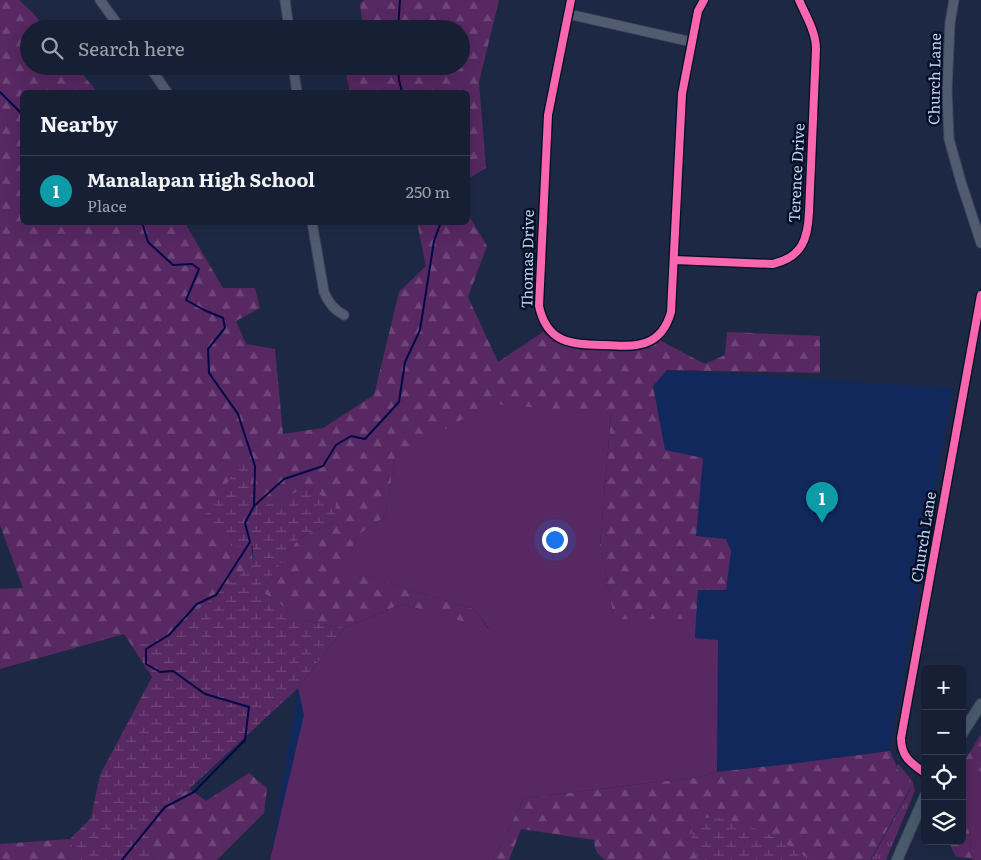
<!DOCTYPE html>
<html lang="en">
<head>
<meta charset="utf-8">
<style>
	:root { --surface:#161f33; --page:#1f273b; --text:#f1f3f6; --muted:#9ea2ac; --line:#353d4e; --accent:#b45309 }
	body { margin:0; font-family:Literata,serif; background:var(--page); color:var(--text) }
	.controls { position:absolute; right:15px; bottom:15px; display:grid; overflow:hidden; border-radius:8px; box-shadow:0 5px 20px #0002 }
	.controls button { width:45px; height:45px; display:grid; place-items:center; padding:0; border:0; border-bottom:1px solid var(--line); background:var(--surface); color:var(--text); font:25px sans-serif }
	.you { position:absolute; left:554px; top:539px; width:18px; height:18px; margin:-12px; border:4px solid #fff; border-radius:50%; background:#1a73e8; box-shadow:0 0 0 8px #1a73e833 }
	.badge { display:grid; place-items:center; width:32px; height:32px; border-radius:50%; background:var(--accent); color:#fff; font-size:16px; font-weight:700 }
	.pin { position:absolute; translate:-50% -41px; filter:drop-shadow(0 1px 2px #0008) }
	.pin::after { content:''; position:absolute; top:26px; width:18px; height:15px; background:inherit; clip-path:polygon(0 0,100% 0,50% 100%) }
	.list { margin:0; padding:0; list-style:none }
	h2 { display:flex; justify-content:space-between; align-items:center; height:65px; margin:0; padding:0 20px; font-size:21px }
	h2 small { font-size:16px; font-weight:400; color:var(--muted) }
	.list li { display:grid; grid-template-columns:32px 1fr auto; gap:15px; align-items:center; box-sizing:border-box; height:70px; padding:0 20px; border-top:1px solid var(--line) }
	.list b { display:block; font-size:19px; white-space:nowrap }
	.list p { margin:0; font-size:16px; white-space:nowrap; color:var(--muted) }
	.list em { font-size:16px; font-style:normal; color:var(--muted) }
	.icon { flex:none; width:28px; height:28px; fill:none; stroke:currentColor; stroke-width:2; stroke-linecap:round; stroke-linejoin:round }
	.map { position:relative; flex:none; width:981px; height:860px; overflow:hidden }
	.search { position:absolute; background:var(--surface); box-shadow:0 5px 20px #0002; left:20px; top:20px; width:450px; height:55px; display:flex; align-items:center; gap:12px; box-sizing:border-box; padding:0 18px; border-radius:28px; color:var(--muted); font-size:19px }
	.panel { position:absolute; background:var(--surface); box-shadow:0 5px 20px #0002; left:20px; top:90px; width:450px; height:135px; border-radius:8px }
	.map>svg:first-child { display:block }
	.built { fill:#11285c }
	.grass { fill:url(#grass-tufts) }
	.forest { fill:url(#forest-firs) }
	.wetland { fill:url(#wetland-marsh) }
	.park { fill:#572862 }
	.lines { fill:none; stroke-linecap:round; stroke-linejoin:round }
	.stream { stroke:#030947; stroke-width:2 }
	.minor-casing { stroke:#3d465e; stroke-width:11 }
	.major-casing { stroke:#3d465e; stroke-width:12 }
	.minor { stroke:#525c71; stroke-width:9 }
	.major { stroke:#495a6b; stroke-width:10 }
	.cycleway-casing { stroke:#050f25; stroke-width:11 }
	.cycleway { stroke:#f766af; stroke-width:8 }
	.labels { text-anchor:middle; stroke-width:5; stroke-linejoin:round; paint-order:stroke }
	.street-label { font-size:15px; fill:#c2d3f2; stroke:#050f25 }
</style>
</head>
<body>
<div class="map">
<svg width="981" height="860" viewBox="0 0 981 860">
	<defs>
		<pattern id="grass-tufts" width="24" height="20" patternUnits="userSpaceOnUse" patternTransform="scale(1.25)"><rect width="24" height="20" fill="#572862"/><path d="M3 7l-1-3M5 7V3M7 7l1-3M15 17l-1-3M17 17v-4M19 17l1-3" fill="none" stroke="#6e4679"/></pattern>
		<pattern id="forest-firs" width="22" height="20" patternUnits="userSpaceOnUse" patternTransform="scale(1.25)"><rect width="22" height="20" fill="#572862"/><path d="M5 1l3.5 6h-7zM16 11l3.5 6h-7z" fill="#6e4679"/></pattern>
		<pattern id="wetland-marsh" width="20" height="14" patternUnits="userSpaceOnUse" patternTransform="scale(1.25)"><rect width="20" height="14" fill="#572862"/><path d="M1 5h8M5 5V1M11 12h8M15 12V8" fill="none" stroke="#6e4679"/></pattern>
	</defs>
	<rect width="100%" height="100%" fill="#1d2944"/>
	<!-- built -->
	<path class="built" d="M 666,370 L 953,388 L 890,751 L 699,777 L 525,798 L 493,860 L 270,860 L 298,688 L 344,628 Z"/>
	<!-- grass -->
	<path class="grass" d="M 898,764 L 912,780 L 915,791 L 886,860 L 871,860 L 910,790 L 911,787 L 896,766 Z"/>
	<!-- forest -->
	<g class="forest">
		<path d="M 0,0 L 19,0 L 33,13 L 46,29 L 29,29 L 29,66 L 76,66 L 97,92 L 22,92 L 22,222 L 185,223 L 223,288 L 255,288 L 260,308 L 236,321 L 246,344 L 275,349 L 283,434 L 323,428 L 374,395 L 399,292 L 426,266 L 417,223 L 468,222 L 468,214 L 487,246 L 468,297 L 498,362 L 546,330 L 574,344 L 661,341 L 705,364 L 725,355 L 727,332 L 820,336 L 820,373 L 667,370 L 653,386 L 665,450 L 703,458 L 696,536 L 726,539 L 731,551 L 726,590 L 698,590 L 696,619 L 614,619 L 600,546 L 611,413 L 395,458 L 385,517 L 358,535 L 344,570 L 474,609 L 489,630 L 402,604 L 344,628 L 303,620 L 261,591 L 299,538 L 335,521 L 304,489 L 256,509 L 244,458 L 253,564 L 162,640 L 132,646 L 124,634 L 0,669 L 0,589 L 23,588 L 0,525 Z"/>
		<path d="M 364,0 L 499,0 L 479,82 L 486,168 L 468,179 L 468,92 L 350,92 L 344,66 L 461,66 L 461,29 L 363,29 L 360,4 Z"/>
		<path d="M 981,734 L 981,775 L 963,779 L 972,858 L 956,857 L 948,841 L 962,841 L 962,765 Z"/>
		<path d="M 890,751 L 898,770 L 909,780 L 911,787 L 870,860 L 606,860 C 597,855 594,849 594,840 L 521,829 L 509,860 L 493,860 L 524,798 L 699,777 L 717,772 L 790,764 Z"/>
		<path d="M 249,773 L 267,788 L 264,813 L 217,860 L 154,860 L 147,843 L 162,805 L 189,789 L 206,801 Z"/>
		<path d="M 70,839 L 77,860 L 0,860 L 0,844 Z"/>
	</g>
	<!-- wetland -->
	<g class="wetland">
		<path d="M 245,457 L 256,509 L 304,489 L 336,501 L 335,521 L 299,538 L 261,591 L 303,620 L 344,628 L 298,688 L 189,789 L 162,805 L 147,843 L 154,860 L 77,860 L 70,839 L 91,818 L 100,775 L 152,677 L 132,646 L 162,640 L 253,564 L 253,546 L 231,546 L 203,518 Z"/>
		<path d="M 713,817 C 752,823 778,838 810,860 L 700,860 C 692,847 689,837 694,823 L 701,819 Z"/>
	</g>
	<!-- park -->
	<g class="park">
		<path d="M 489,404 L 611,413 L 600,545 L 614,619 L 696,619 L 695,638 L 718,640 L 717,772 L 699,777 L 524,798 L 493,860 L 270,860 L 304,715 L 298,688 L 344,628 L 402,604 L 489,629 L 474,609 L 343,570 L 358,535 L 385,517 L 395,458 Z"/>
		<path d="M 981,775 L 981,860 L 972,860 L 963,778 Z"/>
	</g>
	<g class="lines">
		<!-- stream -->
		<g class="stream">
			<path d="M 398,29 L 400,0"/>
			<path d="M 398,66 L 399,80 L 402,92"/>
			<path d="M 0,92 L 22,114"/>
			<path d="M 142,222 L 148,242 L 173,265 L 192,264 L 199,269 L 186,300 L 204,310 L 223,318 L 225,328 L 208,349 L 209,373 L 238,414 L 255,466 L 254,506"/>
			<path d="M 122,860 L 165,807 L 194,792 L 245,740 L 249,707 L 205,694 L 173,671 L 160,672 L 146,664 L 146,649 L 169,635 L 197,604 L 216,595 L 250,542 L 245,523 L 254,506 L 284,479 L 323,466 L 336,445 L 351,436 L 365,439 L 399,402 L 405,362 L 420,330 L 434,241 L 441,222"/>
		</g>
		<!-- minor casing -->
		<g class="minor-casing">
			<g id="minor">
				<path d="M 100,0 L 121,29"/>
				<path d="M 285,0 L 289,29"/>
				<path d="M 571,0 L 548,115 L 539,306 C 547,344 572,344 604,345 C 636,347 661,348 671,312 L 682,94 L 698,11 L 704,0"/>
				<path d="M 954,0 L 950,23 L 947,91 L 949,139 L 961,182 L 981,243"/>
				<path d="M 568,14 L 692,42"/>
				<path d="M 149,66 L 167,92"/>
				<path d="M 293,66 L 297,92"/>
				<path d="M 312,222 L 324,292 C 328,302 334,310 344,315"/>
				<path d="M 674,260 L 773,264 C 802,257 808,239 809,212 L 816,49 C 816,32 806,16 799,0"/>
				<path d="M 925,773 C 911,763 901,757 901,738 L 981,295"/>
			</g>
		</g>
		<!-- major casing -->
		<g class="major-casing">
			<g id="major">
				<path d="M 962,734 L 981,704"/>
				<path d="M 897,860 L 925,796"/>
			</g>
		</g>
		<!-- minor -->
		<use href="#minor" class="minor"/>
		<!-- major -->
		<use href="#major" class="major"/>
		<!-- cycleway casing -->
		<g class="cycleway-casing">
			<g id="cycleway">
				<path d="M 571,0 L 548,115 L 539,306 C 547,344 572,344 604,345 C 636,347 661,348 671,312 L 682,94 L 698,11 L 704,0"/>
				<path d="M 674,260 L 773,264 C 802,257 808,239 809,212 L 816,49 C 816,32 806,16 799,0"/>
				<path d="M 925,773 C 911,763 901,757 901,738 L 981,295"/>
			</g>
		</g>
		<!-- cycleway -->
		<use href="#cycleway" class="cycleway"/>
	</g>
	<g class="labels">
		<!-- street labels -->
		<g class="street-label">
			<text transform="translate(935 79) rotate(-89)" y="5">Church Lane</text>
			<text transform="translate(797 173) rotate(-87)" y="5">Terence Drive</text>
			<text transform="translate(528 259) rotate(-89)" y="5">Thomas Drive</text>
			<text transform="translate(924 537) rotate(-81)" y="5">Church Lane</text>
		</g>
	</g>
</svg>
<div class="controls">
<button>+</button>
<button>−</button>
<button><svg class="icon" aria-label="locate" viewBox="0 0 24 24"><circle cx="12" cy="12" r="6"/><path d="M12 2v4M12 18v4M2 12h4M18 12h4"/></svg></button>
<button><svg class="icon" aria-label="layers" viewBox="0 0 24 24"><path d="M12 4l9 5-9 5-9-5zM3 14l9 5 9-5"/></svg></button>
</div>
<div class="you"></div>
<div class="pin badge" style="left:822px;top:523px;background:#0f9aa8">1</div>
<div class="search"><svg class="icon" aria-label="search" viewBox="0 0 24 24"><circle cx="10" cy="10" r="6"/><path d="M15 15l6 6"/></svg>Search here</div>
<section class="panel">
<h2>Nearby<small></small></h2>
<ul class="list">
<li><span class="badge" style="background:#0f9aa8">1</span><div><b>Manalapan High School</b><p>Place</p></div><em>250 m</em></li>
</ul>
</section>
</div>
</body>
</html>
